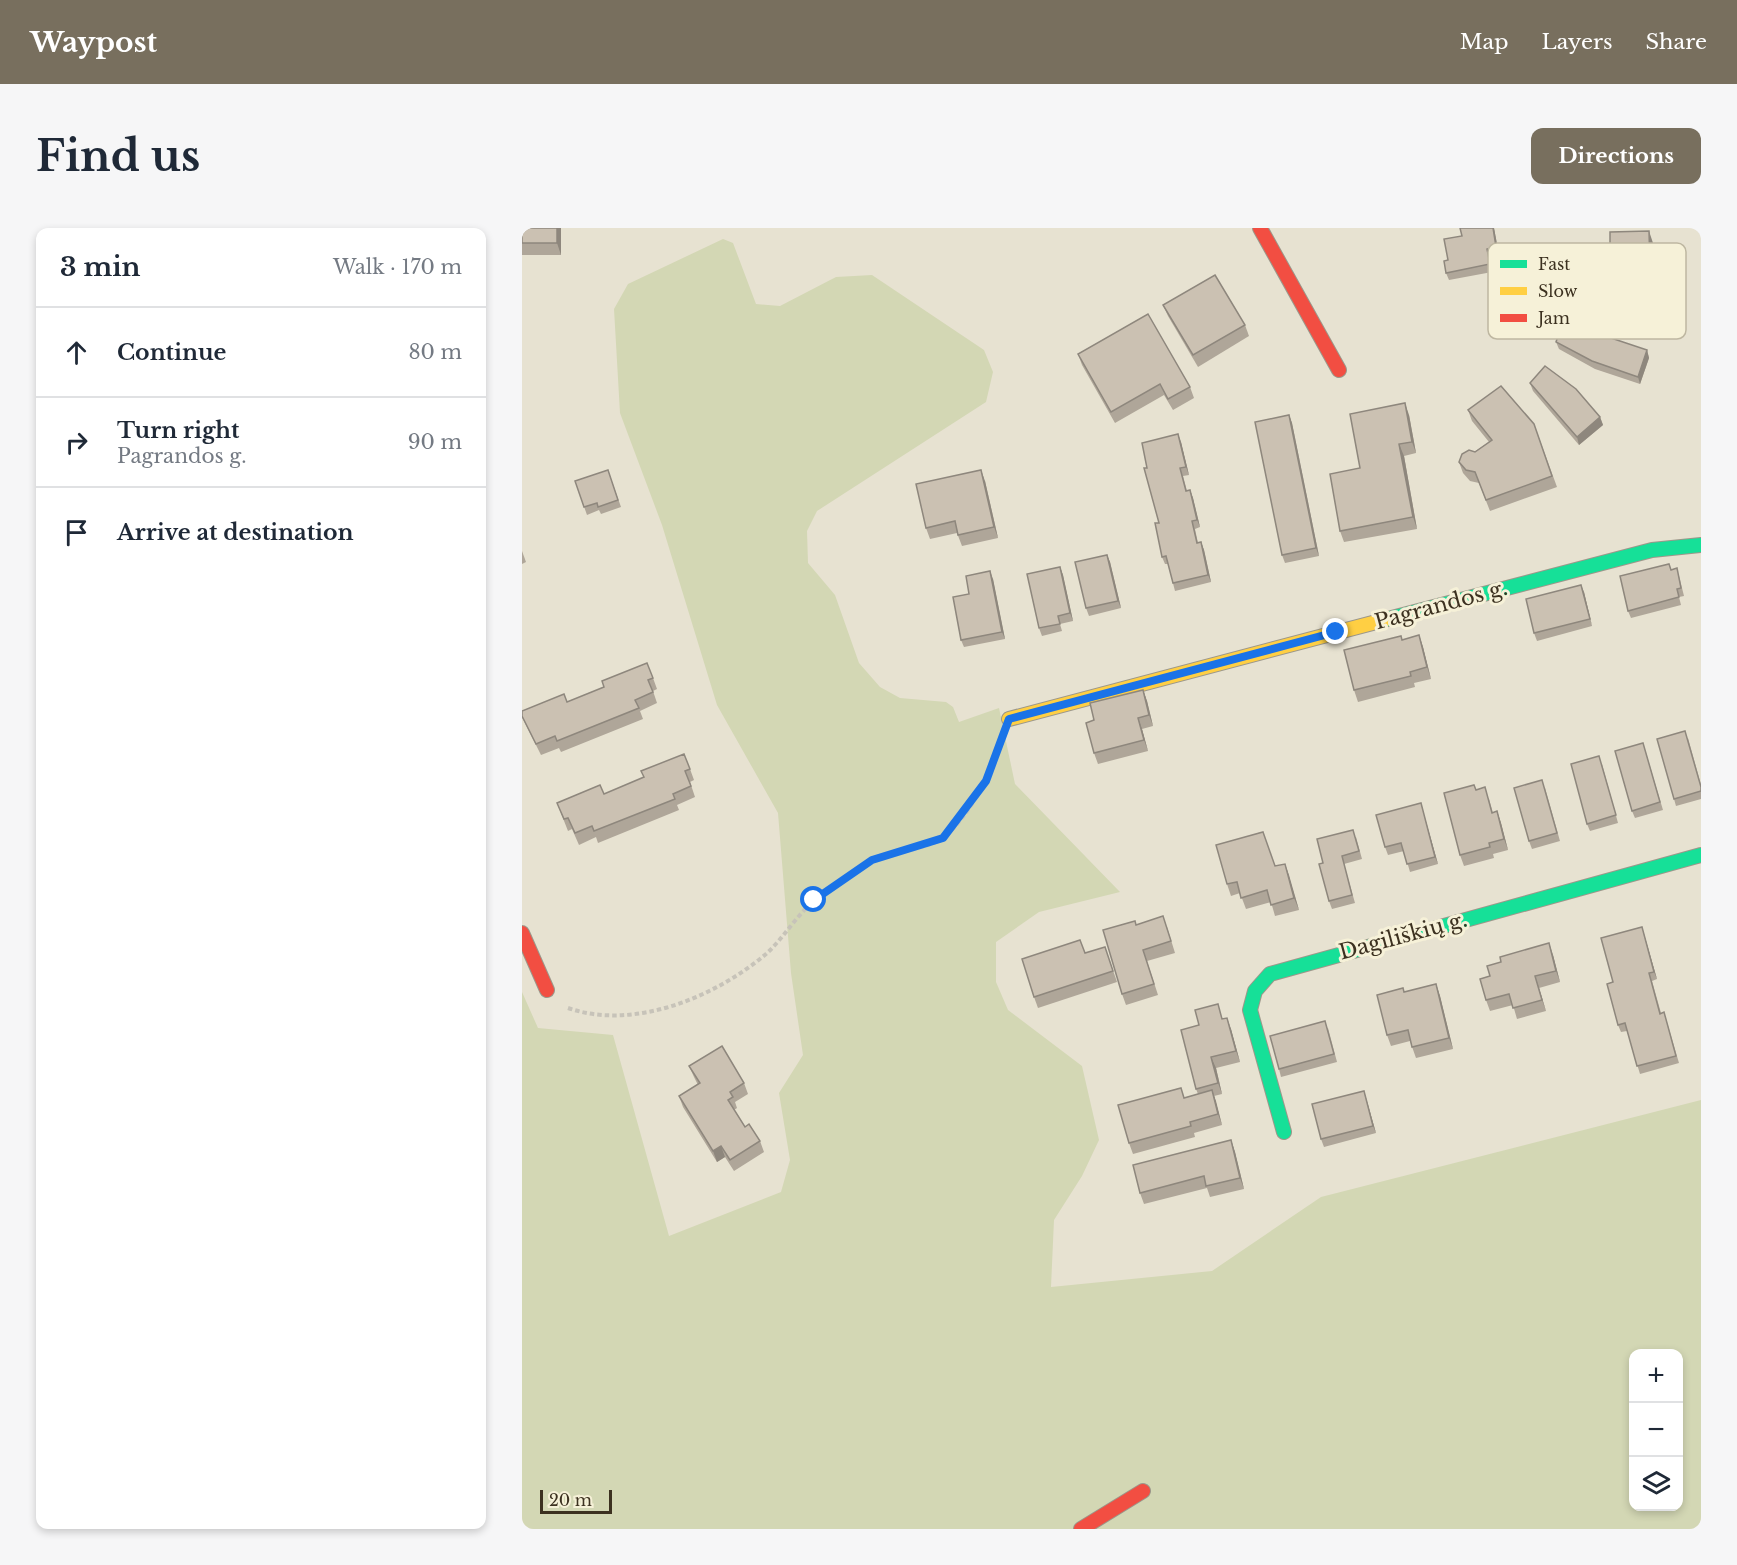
<!DOCTYPE html>
<html lang="en">
<head>
<meta charset="utf-8">
<style>
	:root { --surface:#fff; --page:#f6f6f7; --text:#1f2937; --muted:#747a83; --line:#e0e1e3; --accent:#786f5e }
	body { margin:0; font-family:"Libre Baskerville",serif; background:var(--page); color:var(--text) }
	.controls { position:absolute; right:18px; bottom:18px; display:grid; overflow:hidden; border-radius:12px; box-shadow:0 3px 9px #0003 }
	.controls button { width:54px; height:54px; display:grid; place-items:center; padding:0; border:0; border-bottom:2px solid var(--line); background:var(--surface); color:var(--text); font:30px sans-serif }
	.scale { position:absolute; left:18px; bottom:15px; width:72px; box-sizing:border-box; padding-left:6px; border:3px solid #3c3120; border-top:0; font-size:16px; line-height:21px; white-space:nowrap; color:#3c3120; -webkit-text-stroke:4px #f6f1d8; paint-order:stroke }
	.stop { position:absolute; width:18px; height:18px; margin:-14px; border:4px solid #1a73e8; border-radius:50%; background:#fff }
	.stop.end { background:#1a73e8; border-color:#fff; box-shadow:0 2px 6px #0008 }
	.list { margin:0; padding:0; list-style:none }
	h2 { display:flex; justify-content:space-between; align-items:center; height:78px; margin:0; padding:0 24px; font-size:26px }
	h2 small { font-size:20px; font-weight:400; color:var(--muted) }
	.list li { display:grid; grid-template-columns:39px 1fr auto; gap:18px; align-items:center; box-sizing:border-box; height:90px; padding:0 24px; border-top:2px solid var(--line) }
	.list b { display:block; font-size:22px; white-space:nowrap }
	.list p { margin:0; font-size:20px; white-space:nowrap; color:var(--muted) }
	.list em { font-size:20px; font-style:normal; color:var(--muted) }
	.icon { flex:none; width:33px; height:33px; fill:none; stroke:currentColor; stroke-width:2; stroke-linecap:round; stroke-linejoin:round }
	.map { position:relative; flex:none; width:1179px; height:1301px; overflow:hidden; border-radius:12px }
	header { display:flex; align-items:center; gap:36px; box-sizing:border-box; height:84px; padding:0 30px; background:var(--accent); color:#fff }
	header strong { font-size:28px }
	nav { display:flex; gap:33px; margin-inline-start:auto; font-size:21px }
	.intro { display:flex; align-items:center; justify-content:space-between; box-sizing:border-box; height:144px; padding:0 36px }
	h1 { margin:0; font-size:42px }
	.button { padding:15px 27px; border-radius:12px; background:var(--accent); color:#fff; font-size:21px; font-weight:700 }
	main { display:flex; gap:36px; padding:0 36px }
	aside { flex:1; background:var(--surface); border-radius:12px; box-shadow:0 3px 9px #0003 }
	.map>svg:first-child { display:block }
	.green { fill:#d3d7b4; fill-rule:evenodd }
	.lines { fill:none; stroke-linecap:round; stroke-linejoin:round }
	.fast-casing { stroke:#9c978a; stroke-width:16 }
	.slow-casing { stroke:#9c978a; stroke-width:16 }
	.jam-casing { stroke:#9c978a; stroke-width:16 }
	.path { stroke:#c7c3b9; stroke-width:4; stroke-dasharray:4.5 3; stroke-linecap:butt }
	.fast { stroke:#16e098; stroke-width:14 }
	.slow { stroke:#ffcf43; stroke-width:14 }
	.jam { stroke:#f24e42; stroke-width:14 }
	.wall { fill:#afa699 }
	.shaded-wall { fill:#8e877d }
	.building { fill:#cbc1b2; stroke:#8e877d; stroke-width:1.5 }
	.route { stroke:#1a73e8; stroke-width:8 }
	.labels { text-anchor:middle; stroke-width:6; stroke-linejoin:round; paint-order:stroke }
	.street-label { font-size:21px; fill:#3c3120; stroke:#f6f1d8 }
	.key { fill:#f6f1d8; stroke:#beb7a1; stroke-width:1.5 }
	.key-label { font-size:16px; fill:#3c3120 }
</style>
</head>
<body>
<header>
<strong>Waypost</strong>
<nav><a>Map</a><a>Layers</a><a>Share</a></nav>
</header>
<div class="intro"><h1>Find us</h1><a class="button">Directions</a></div>
<main>
<aside>
<h2>3 min<small>Walk · 170 m</small></h2>
<ul class="list">
<li><svg class="icon" aria-label="ahead" viewBox="0 0 24 24"><path d="M12 20V5M6 11l6-6 6 6"/></svg><div><b>Continue</b></div><em>80 m</em></li>
<li><svg class="icon" aria-label="right" viewBox="0 0 24 24"><path d="M7 20v-9h11M14 6l5 5-5 5"/></svg><div><b>Turn right</b><p>Pagrandos g.</p></div><em>90 m</em></li>
<li><svg class="icon" aria-label="arrive" viewBox="0 0 24 24"><path d="M6 21V4h12l-3 4 3 4H6"/></svg><div><b>Arrive at destination</b></div></li>
</ul>
</aside>
<div class="map">
<svg width="1179" height="1301" viewBox="0 0 1179 1301">
	<rect width="100%" height="100%" fill="#e7e2d1"/>
	<!-- green -->
	<path class="green" d="M 201,11 L 211,15 L 234,76 L 258,78 L 314,49 L 350,47 L 462,122 L 471,144 L 464,174 L 295,283 L 285,303 L 286,335 L 313,367 L 337,435 L 358,459 L 378,470 L 424,474 L 431,479 L 437,494 L 477,480 L 493,556 L 598,664 L 517,684 L 474,714 L 474,754 L 486,782 L 560,838 L 577,912 L 560,948 L 532,992 L 529,1059 L 690,1043 L 799,969 L 1179,872 L 1179,1301 L 0,1301 L 0,764 L 16,800 L 91,807 L 147,1008 L 259,964 L 268,932 L 257,865 L 281,827 L 269,745 L 256,585 L 195,477 L 140,297 L 98,185 L 92,81 L 106,56 ZM 1112,1126 L 1156,1126 L 1156,1278 L 1112,1278 Z"/>
	<g class="lines">
		<!-- fast casing -->
		<g class="fast-casing">
			<g id="fast">
				<path d="M 862,392 L 1130,322 L 1179,317"/>
				<path d="M 762,904 L 728,782 L 733,763 L 748,746 L 1179,627"/>
			</g>
		</g>
		<!-- slow casing -->
		<g class="slow-casing">
			<path id="slow" d="M 487,491 L 862,392"/>
		</g>
		<!-- jam casing -->
		<g class="jam-casing">
			<g id="jam">
				<path d="M 738,0 L 817,142"/>
				<path d="M 0,705 L 25,762"/>
				<path d="M 559,1301 L 621,1263"/>
			</g>
		</g>
		<!-- path -->
		<path class="path" d="M 46,780 C 112,803 193,769 244,726 C 264,708 277,682 300,667 C 316,656 332,642 349,633 C 367,624 408,621 422,609 C 449,586 466,549 478,517"/>
		<!-- fast -->
		<use href="#fast" class="fast"/>
		<!-- slow -->
		<use href="#slow" class="slow"/>
		<!-- jam -->
		<use href="#jam" class="jam"/>
	</g>
	<!-- wall -->
	<g class="wall">
		<rect x="0" y="0" width="39" height="27"/>
		<path d="M 972,0 L 977,27 L 968,29 L 970,44 L 927,52 L 924,45 L 926,32 Z"/>
		<path d="M 1131,15 L 1132,51 L 1125,51 L 1125,72 L 1077,72 L 1073,61 L 1088,21 Z"/>
		<path d="M 641,77 L 723,97 L 727,108 L 676,139 L 646,88 Z"/>
		<path d="M 1034,114 L 1125,122 L 1127,130 L 1118,156 L 1073,141 L 1037,121 Z"/>
		<path d="M 556,126 L 668,159 L 672,170 L 651,182 L 642,167 L 593,195 L 560,137 Z"/>
		<path d="M 1008,155 L 1078,189 L 1081,197 L 1057,217 L 1011,163 Z"/>
		<path d="M 946,182 L 1012,196 L 1035,259 L 968,283 L 957,255 L 948,253 L 941,245 L 937,234 L 967,214 L 950,193 Z"/>
		<path d="M 767,187 L 770,195 L 797,328 L 763,335 L 760,327 Z"/>
		<path d="M 887,187 L 894,225 L 882,228 L 895,301 L 822,314 L 818,303 L 838,240 Z"/>
		<path d="M 659,214 L 667,247 L 661,248 L 665,263 L 668,262 L 671,270 L 678,299 L 673,301 L 676,315 L 679,314 L 682,322 L 689,354 L 653,363 L 646,336 L 643,336 L 640,329 L 637,295 L 625,240 Z"/>
		<path d="M 86,242 L 99,279 L 79,286 L 77,282 L 65,287 L 53,253 Z"/>
		<path d="M 463,253 L 476,310 L 440,318 L 435,305 L 408,311 L 404,300 Z"/>
		<path d="M 0,323 L 4,334 L 0,336 Z"/>
		<path d="M 585,327 L 588,334 L 599,380 L 567,388 L 564,380 Z"/>
		<path d="M 538,339 L 541,347 L 551,393 L 538,396 L 540,403 L 520,408 L 517,400 Z"/>
		<path d="M 1149,342 L 1157,348 L 1162,368 L 1157,369 L 1159,377 L 1109,390 L 1106,383 Z"/>
		<path d="M 471,351 L 483,411 L 442,419 L 439,412 L 447,366 Z"/>
		<path d="M 1062,364 L 1070,398 L 1015,413 L 1012,405 Z"/>
		<path d="M 897,407 L 901,419 L 909,451 L 892,455 L 893,459 L 836,474 L 832,462 L 881,412 Z"/>
		<path d="M 131,450 L 135,461 L 131,463 L 135,475 L 118,483 L 121,491 L 39,524 L 37,520 L 19,527 L 0,489 L 0,488 Z"/>
		<path d="M 621,462 L 625,473 L 631,498 L 620,501 L 626,523 L 576,536 L 572,525 L 572,492 Z"/>
		<path d="M 1166,510 L 1179,557 L 1179,571 L 1154,578 L 1152,571 Z"/>
		<path d="M 1121,515 L 1141,582 L 1113,590 L 1110,583 Z"/>
		<path d="M 1080,536 L 1096,595 L 1068,603 L 1065,596 Z"/>
		<path d="M 168,541 L 172,552 L 168,554 L 173,569 L 155,577 L 157,582 L 76,615 L 74,609 L 57,617 L 50,601 L 46,603 L 35,575 L 82,566 Z"/>
		<path d="M 1023,560 L 1038,613 L 1010,621 L 1007,613 Z"/>
		<path d="M 954,562 L 967,571 L 971,585 L 975,583 L 979,595 L 986,622 L 971,626 L 972,630 L 942,638 L 938,627 Z"/>
		<path d="M 901,583 L 916,636 L 888,644 L 882,623 L 866,627 L 863,619 Z"/>
		<path d="M 834,609 L 840,631 L 822,636 L 833,675 L 810,681 L 807,673 L 801,635 Z"/>
		<path d="M 763,636 L 777,682 L 753,688 L 749,674 L 724,681 L 718,665 L 709,668 L 705,656 Z"/>
		<path d="M 614,697 L 645,699 L 653,725 L 625,733 L 636,767 L 604,777 L 600,766 Z"/>
		<path d="M 1120,699 L 1135,751 L 1130,753 L 1139,785 L 1142,784 L 1157,835 L 1118,846 L 1105,803 L 1099,804 L 1096,797 L 1091,754 Z"/>
		<path d="M 583,719 L 595,754 L 516,780 L 512,769 L 563,725 Z"/>
		<path d="M 1031,727 L 1038,754 L 1017,760 L 1024,783 L 995,791 L 991,777 L 968,783 L 964,772 L 968,748 Z"/>
		<path d="M 914,756 L 918,768 L 931,821 L 894,830 L 888,813 L 869,818 L 865,807 L 882,764 Z"/>
		<path d="M 701,791 L 709,801 L 718,834 L 694,840 L 700,866 L 692,868 L 700,897 L 672,905 L 673,909 L 611,926 L 607,915 L 659,860 L 662,870 L 676,866 L 674,861 Z"/>
		<path d="M 806,800 L 815,834 L 759,849 L 757,841 Z"/>
		<path d="M 167,838 L 222,855 L 226,866 L 213,874 L 215,880 L 212,882 L 223,899 L 238,913 L 242,924 L 212,943 L 203,929 L 195,934 L 161,879 L 157,868 L 176,857 L 172,849 Z"/>
		<path d="M 844,870 L 854,905 L 802,919 L 799,911 Z"/>
		<path d="M 709,912 L 713,924 L 722,961 L 688,969 L 685,960 L 622,976 L 618,965 Z"/>
	</g>
	<!-- shaded-wall -->
	<g class="shaded-wall">
		<path d="M 35,0 L 39,0 L 39,27 L 35,15 Z"/>
		<path d="M 971,0 L 972,0 L 977,27 L 974,19 Z"/>
		<path d="M 1127,3 L 1131,15 L 1132,51 L 1128,40 Z"/>
		<path d="M 965,21 L 968,29 L 970,44 L 968,36 Z"/>
		<path d="M 1121,40 L 1125,51 L 1125,72 L 1121,60 Z"/>
		<path d="M 1125,122 L 1127,130 L 1118,156 L 1116,149 Z"/>
		<path d="M 883,175 L 887,187 L 894,225 L 890,214 Z"/>
		<path d="M 767,187 L 770,195 L 797,328 L 794,320 Z"/>
		<path d="M 1078,189 L 1081,197 L 1057,217 L 1055,209 Z"/>
		<path d="M 656,206 L 659,214 L 667,247 L 664,239 Z"/>
		<path d="M 877,216 L 882,228 L 895,301 L 891,289 Z"/>
		<path d="M 459,242 L 463,253 L 476,310 L 472,299 Z"/>
		<path d="M 668,262 L 671,270 L 678,299 L 675,292 Z"/>
		<path d="M 679,314 L 682,322 L 689,354 L 686,347 Z"/>
		<path d="M 585,327 L 588,334 L 599,380 L 596,373 Z"/>
		<path d="M 538,339 L 541,347 L 551,393 L 548,385 Z"/>
		<path d="M 468,343 L 471,351 L 483,411 L 480,404 Z"/>
		<path d="M 1059,357 L 1062,364 L 1070,398 L 1068,391 Z"/>
		<path d="M 897,407 L 901,419 L 909,451 L 905,439 Z"/>
		<path d="M 621,462 L 625,473 L 631,498 L 627,487 Z"/>
		<path d="M 616,490 L 620,501 L 626,523 L 622,512 Z"/>
		<path d="M 899,575 L 901,583 L 916,636 L 913,629 Z"/>
		<path d="M 975,583 L 979,595 L 986,622 L 982,611 Z"/>
		<path d="M 763,636 L 767,647 L 777,682 L 772,670 Z"/>
		<path d="M 1120,699 L 1122,706 L 1135,751 L 1132,744 Z"/>
		<path d="M 1027,715 L 1031,727 L 1038,754 L 1034,743 Z"/>
		<path d="M 1013,748 L 1017,760 L 1024,783 L 1020,772 Z"/>
		<path d="M 914,756 L 918,768 L 931,821 L 927,810 Z"/>
		<path d="M 705,790 L 709,801 L 718,834 L 714,823 Z"/>
		<path d="M 689,829 L 694,840 L 700,866 L 696,855 Z"/>
		<path d="M 690,862 L 694,873 L 700,897 L 696,886 Z"/>
		<path d="M 842,863 L 854,905 L 851,898 Z"/>
		<path d="M 709,912 L 713,924 L 722,961 L 718,950 Z"/>
		<path d="M 199,918 L 203,929 L 195,934 L 191,923 Z"/>
	</g>
	<!-- building -->
	<g class="building">
		<rect x="0" y="0" width="35" height="15"/>
		<path d="M 938,0 L 971,0 L 974,19 L 965,21 L 968,36 L 924,45 L 922,33 L 926,32 L 922,11 L 940,8 Z"/>
		<path d="M 1127,3 L 1128,40 L 1121,40 L 1121,60 L 1073,61 L 1072,21 L 1088,21 L 1088,4 Z"/>
		<path d="M 693,47 L 723,97 L 671,127 L 641,77 Z"/>
		<path d="M 626,86 L 668,159 L 646,171 L 638,156 L 589,184 L 556,126 Z"/>
		<path d="M 1041,94 L 1125,122 L 1116,149 L 1070,133 L 1034,114 Z"/>
		<path d="M 1023,138 L 1054,161 L 1078,189 L 1055,209 L 1008,155 Z"/>
		<path d="M 979,158 L 1012,196 L 1030,248 L 964,272 L 953,244 L 944,242 L 937,234 L 940,226 L 947,222 L 953,224 L 970,212 L 946,182 Z"/>
		<path d="M 883,175 L 890,214 L 877,216 L 891,289 L 818,303 L 808,246 L 838,240 L 828,186 Z"/>
		<path d="M 767,187 L 794,320 L 760,327 L 733,194 Z"/>
		<path d="M 656,206 L 664,239 L 658,240 L 664,263 L 668,262 L 675,292 L 670,293 L 675,315 L 679,314 L 686,347 L 651,355 L 644,328 L 640,329 L 633,295 L 637,295 L 622,240 L 625,240 L 620,215 Z"/>
		<path d="M 86,242 L 96,272 L 76,279 L 75,275 L 62,279 L 53,253 Z"/>
		<path d="M 459,242 L 472,299 L 436,307 L 433,293 L 404,300 L 394,256 Z"/>
		<path d="M 585,327 L 596,373 L 564,380 L 553,334 Z"/>
		<path d="M 1147,336 L 1149,342 L 1155,340 L 1159,360 L 1155,361 L 1157,369 L 1106,383 L 1098,348 Z"/>
		<path d="M 538,339 L 548,385 L 536,388 L 538,396 L 517,400 L 505,346 Z"/>
		<path d="M 468,343 L 480,404 L 439,412 L 431,369 L 447,366 L 444,348 Z"/>
		<path d="M 1059,357 L 1068,391 L 1012,405 L 1004,371 Z"/>
		<path d="M 897,407 L 905,439 L 888,444 L 889,448 L 832,462 L 822,422 L 879,408 L 880,412 Z"/>
		<path d="M 125,435 L 131,450 L 126,452 L 131,464 L 113,472 L 117,480 L 35,513 L 33,508 L 14,516 L 0,488 L 0,483 L 42,466 L 45,474 L 82,459 L 80,453 Z"/>
		<path d="M 621,462 L 627,487 L 616,490 L 622,512 L 572,525 L 564,495 L 572,492 L 568,475 Z"/>
		<path d="M 1163,503 L 1179,559 L 1179,563 L 1152,571 L 1135,511 Z"/>
		<path d="M 1121,515 L 1138,574 L 1110,583 L 1093,523 Z"/>
		<path d="M 162,526 L 168,541 L 163,543 L 169,558 L 151,566 L 153,571 L 72,603 L 70,598 L 53,605 L 46,590 L 42,591 L 35,575 L 78,557 L 82,566 L 122,549 L 119,543 Z"/>
		<path d="M 1077,528 L 1094,587 L 1065,596 L 1049,536 Z"/>
		<path d="M 1020,552 L 1035,605 L 1007,613 L 992,560 Z"/>
		<path d="M 952,557 L 954,562 L 963,559 L 970,585 L 975,583 L 982,611 L 967,615 L 968,619 L 938,627 L 922,565 Z"/>
		<path d="M 899,575 L 913,629 L 885,636 L 879,615 L 863,619 L 854,587 Z"/>
		<path d="M 831,602 L 837,623 L 820,628 L 830,667 L 807,673 L 797,636 L 801,635 L 795,611 Z"/>
		<path d="M 741,604 L 753,638 L 763,636 L 772,670 L 749,677 L 745,662 L 719,670 L 715,654 L 705,656 L 694,617 Z"/>
		<path d="M 641,688 L 649,713 L 621,722 L 632,756 L 600,766 L 581,702 L 613,693 L 614,697 Z"/>
		<path d="M 1120,699 L 1132,744 L 1127,745 L 1138,786 L 1142,784 L 1154,828 L 1115,838 L 1103,795 L 1096,797 L 1085,756 L 1091,754 L 1079,710 Z"/>
		<path d="M 558,712 L 563,725 L 583,719 L 591,743 L 512,769 L 500,731 Z"/>
		<path d="M 1027,715 L 1034,743 L 1013,748 L 1020,772 L 991,780 L 987,766 L 964,772 L 958,751 L 968,748 L 965,738 L 979,734 L 978,729 Z"/>
		<path d="M 914,756 L 927,810 L 890,819 L 886,802 L 865,807 L 855,767 L 881,760 L 882,764 Z"/>
		<path d="M 696,776 L 700,791 L 705,790 L 714,823 L 689,829 L 696,855 L 674,861 L 659,802 L 677,797 L 673,782 Z"/>
		<path d="M 803,793 L 812,826 L 757,841 L 748,808 Z"/>
		<path d="M 200,818 L 222,855 L 208,864 L 211,869 L 206,872 L 223,899 L 227,896 L 238,913 L 208,932 L 199,918 L 191,923 L 157,868 L 178,855 L 167,838 Z"/>
		<path d="M 659,860 L 662,870 L 690,862 L 696,886 L 668,894 L 669,898 L 607,915 L 596,877 Z"/>
		<path d="M 842,863 L 851,898 L 799,911 L 790,876 Z"/>
		<path d="M 709,912 L 718,950 L 684,958 L 682,948 L 618,965 L 611,937 Z"/>
	</g>
	<g class="lines">
		<!-- route -->
		<path class="route" d="M 292,672 L 350,632 L 421,610 L 464,553 L 487,491 L 814,404"/>
	</g>
	<g class="labels">
		<!-- street labels -->
		<g class="street-label">
			<text transform="translate(919 377) rotate(-15)" y="7">Pagrandos g.</text>
			<text transform="translate(881 708) rotate(-15)" y="7">Dagiliškių g.</text>
		</g>
	</g>
	<!-- legend -->
	<rect x="966" y="15" width="198" height="96" rx="9" class="key"/>
	<rect x="978" y="32" width="27" height="8" fill="#16e098"/>
	<rect x="978" y="59" width="27" height="8" fill="#ffcf43"/>
	<rect x="978" y="86" width="27" height="8" fill="#f24e42"/>
	<g class="key-label">
		<text x="1016" y="42">Fast</text>
		<text x="1016" y="69">Slow</text>
		<text x="1016" y="96">Jam</text>
	</g>
</svg>
<div class="controls">
<button>+</button>
<button>−</button>
<button><svg class="icon" aria-label="layers" viewBox="0 0 24 24"><path d="M12 4l9 5-9 5-9-5zM3 14l9 5 9-5"/></svg></button>
</div>
<div class="scale">20 m</div>
<div class="stop" style="left:292px;top:672px"></div>
<div class="stop end" style="left:814px;top:404px"></div>
</div>
</main>
</body>
</html>
